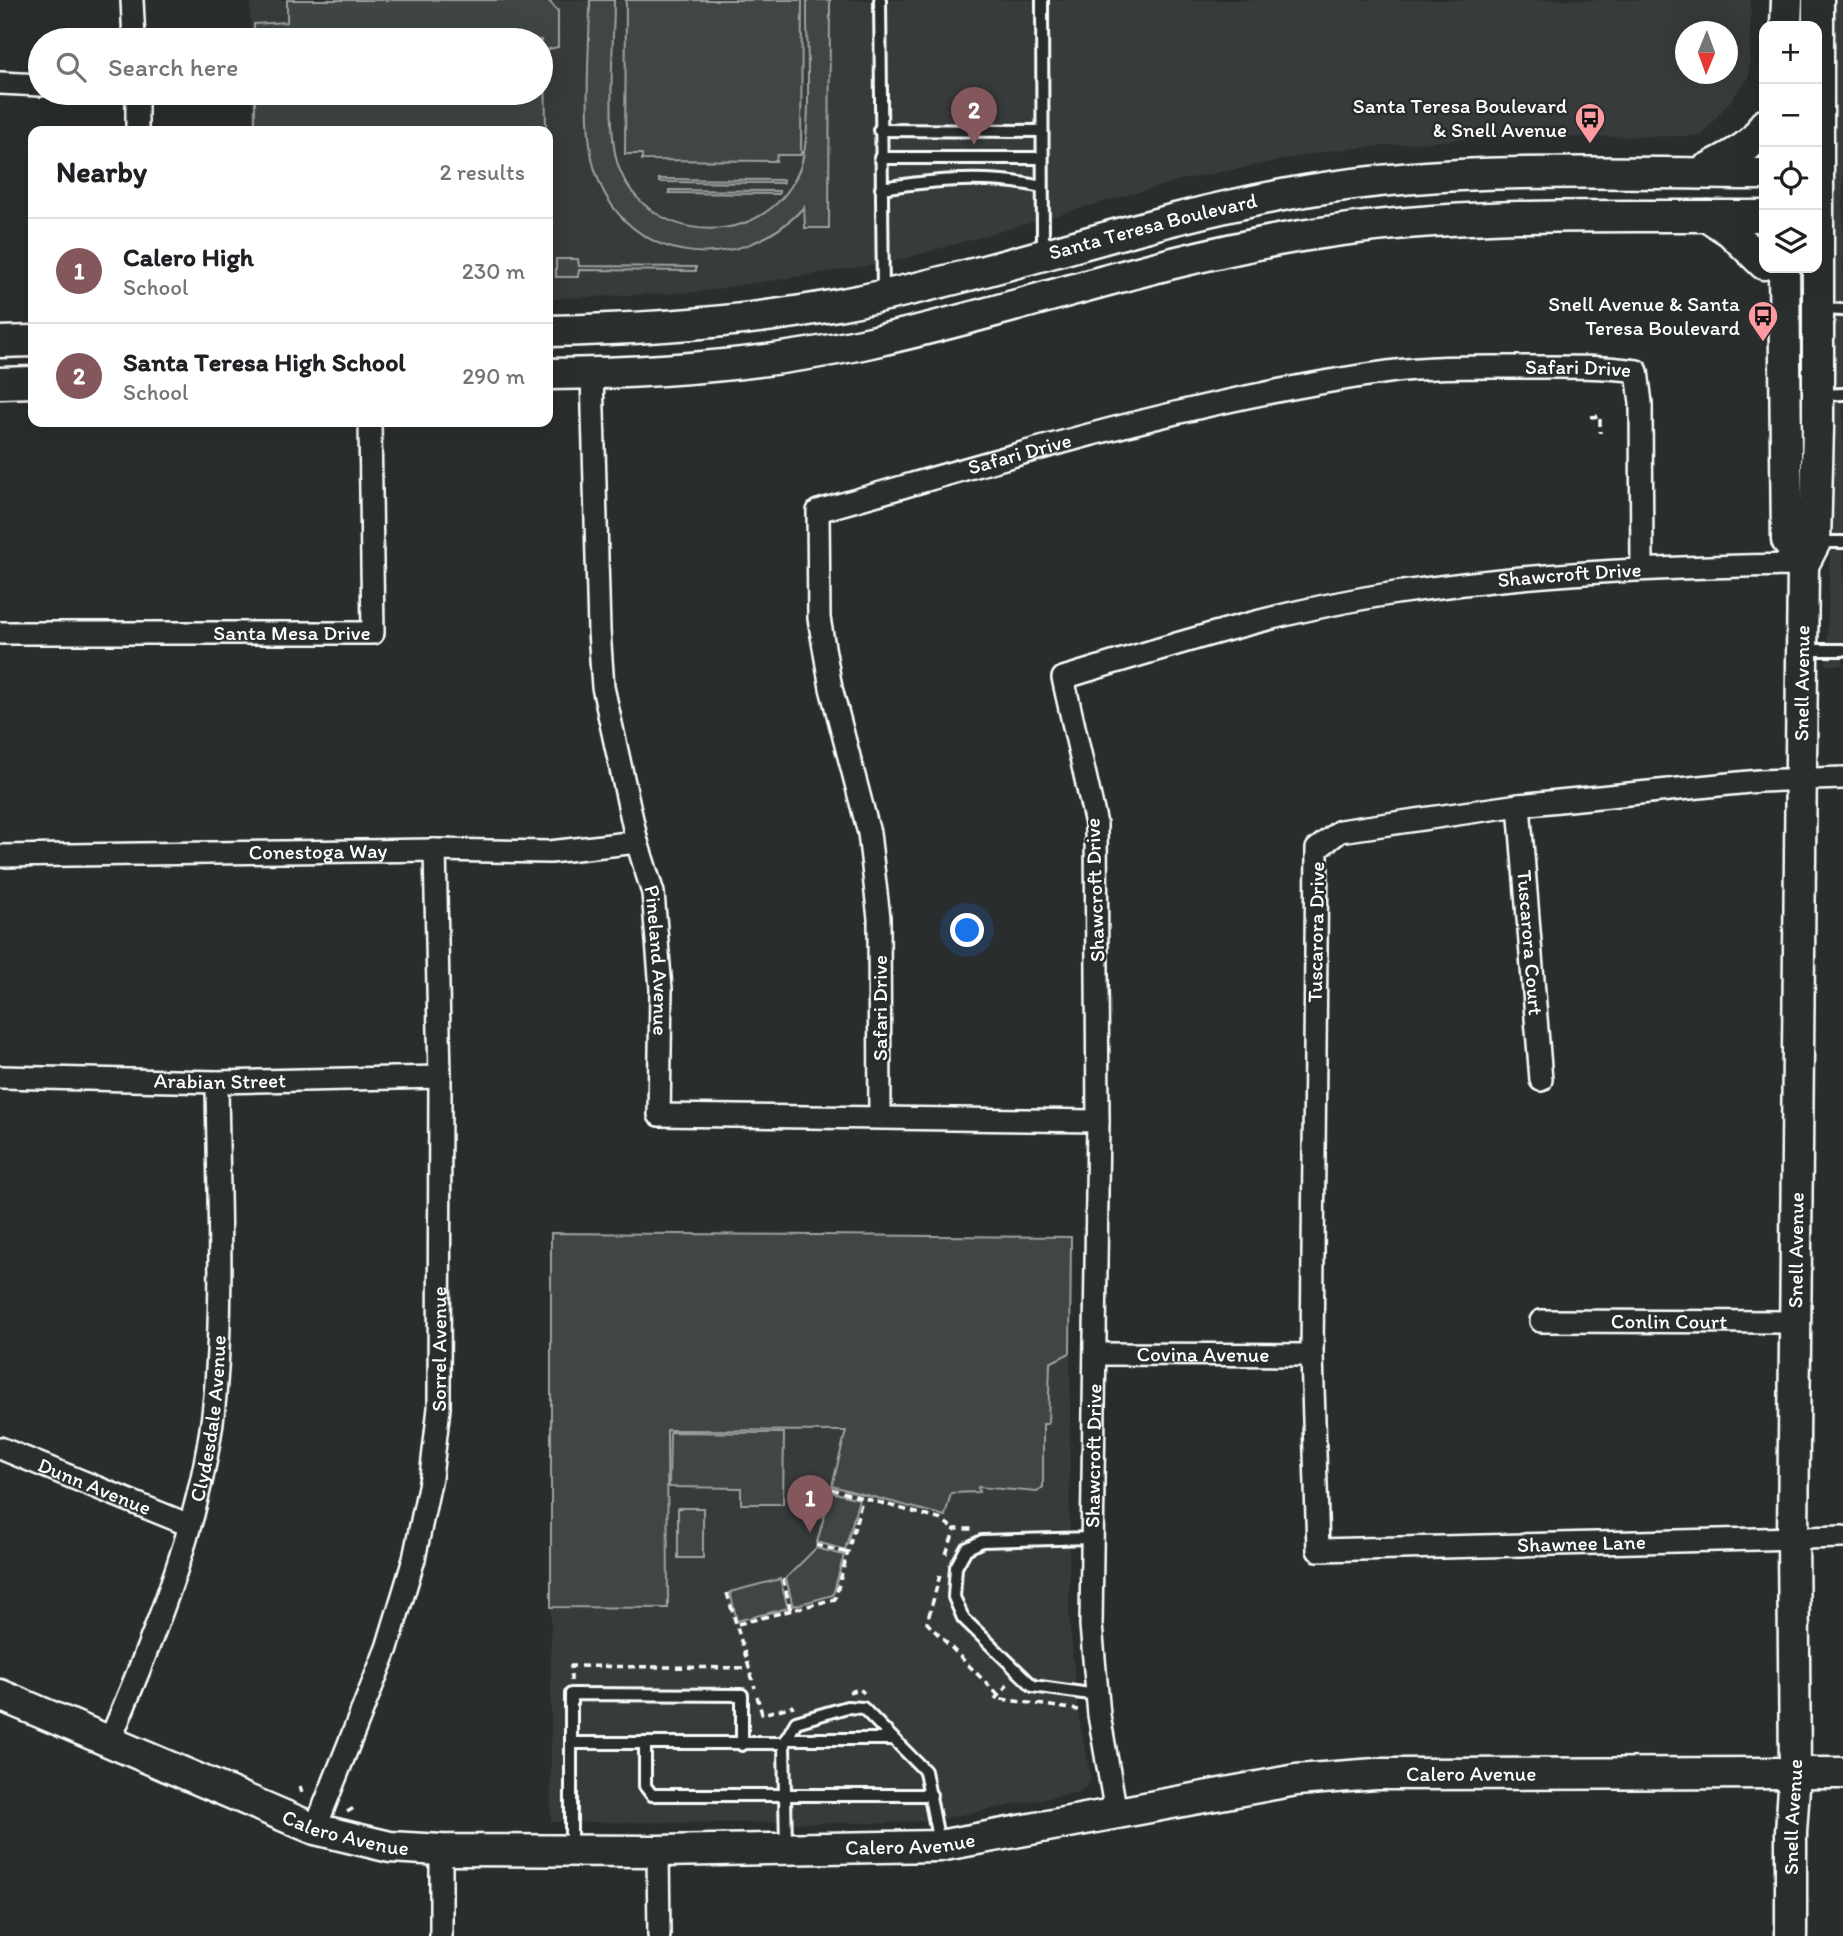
<!DOCTYPE html>
<html lang="en">
<head>
<meta charset="utf-8">
<style>
	:root { --surface:#fff; --page:#f2f2f2; --text:#202124; --muted:#757577; --line:#e0e0e0; --accent:#84575d }
	body { margin:0; font-family:Itim,sans-serif; background:var(--page); color:var(--text) }
	.controls { position:absolute; right:21px; top:21px; display:grid; overflow:hidden; border-radius:14px; box-shadow:0 7px 28px #0002 }
	.controls button { width:63px; height:63px; display:grid; place-items:center; padding:0; border:0; border-bottom:2px solid var(--line); background:var(--surface); color:var(--text); font:35px sans-serif }
	.compass { position:absolute; left:1675px; top:21px; width:63px; height:63px; border-radius:50%; background:var(--surface); box-shadow:0 7px 28px #0002; rotate:181deg }
	.you { position:absolute; left:968px; top:931px; width:24px; height:24px; margin:-18px; border:5px solid #fff; border-radius:50%; background:#1a73e8; box-shadow:0 0 0 10px #1a73e833 }
	.badge { display:grid; place-items:center; width:46px; height:46px; border-radius:50%; background:var(--accent); color:#fff; font-size:23px; font-weight:700 }
	.pin { position:absolute; translate:-50% -58px; filter:drop-shadow(0 2px 4px #0008) }
	.pin::after { content:''; position:absolute; top:37px; width:24px; height:21px; background:inherit; clip-path:polygon(0 0,100% 0,50% 100%) }
	.list { margin:0; padding:0; list-style:none }
	h2 { display:flex; justify-content:space-between; align-items:center; height:91px; margin:0; padding:0 28px; font-size:30px }
	h2 small { font-size:23px; font-weight:400; color:var(--muted) }
	.list li { display:grid; grid-template-columns:46px 1fr auto; gap:21px; align-items:center; box-sizing:border-box; height:105px; padding:0 28px; border-top:2px solid var(--line) }
	.list b { display:block; font-size:26px; white-space:nowrap }
	.list p { margin:0; font-size:23px; white-space:nowrap; color:var(--muted) }
	.list em { font-size:23px; font-style:normal; color:var(--muted) }
	.icon { flex:none; width:38px; height:38px; fill:none; stroke:currentColor; stroke-width:2; stroke-linecap:round; stroke-linejoin:round }
	.map { position:relative; flex:none; width:1843px; height:1936px; overflow:hidden }
	.search { position:absolute; background:var(--surface); box-shadow:0 7px 28px #0002; left:28px; top:28px; width:525px; height:77px; display:flex; align-items:center; gap:18px; box-sizing:border-box; padding:0 24px; border-radius:38px; color:var(--muted); font-size:26px }
	.panel { position:absolute; background:var(--surface); box-shadow:0 7px 28px #0002; left:28px; top:126px; width:525px; height:301px; border-radius:14px }
	.map>svg:first-child { display:block }
	.built { fill:#373a3b; fill-rule:evenodd }
	.green { fill:#414445; stroke:#a0a2a2; stroke-width:2 }
	.lines { fill:none; stroke-linecap:round; stroke-linejoin:round }
	.lane-casing { stroke:#fff; stroke-width:16 }
	.street-casing { stroke:#fff; stroke-width:26 }
	.secondary-casing { stroke:#fff; stroke-width:35 }
	.path { stroke:#fff; stroke-width:3.5; stroke-dasharray:7 5; stroke-linecap:butt }
	.lane { stroke:#2a2d2e; stroke-width:10 }
	.street { stroke:#2a2d2e; stroke-width:21 }
	.secondary { stroke:#2a2d2e; stroke-width:30 }
	.labels { text-anchor:middle; stroke-width:5; stroke-linejoin:round; paint-order:stroke }
	.poi-label { font-size:21px; fill:#fff; stroke:#2a2d2e; text-anchor:end }
	.street-label { font-size:21px; fill:#fff; stroke:#2a2d2e }
</style>
</head>
<body>
<div class="map">
<svg width="1843" height="1936" viewBox="0 0 1843 1936">
	<rect width="100%" height="100%" fill="#2a2d2e"/>
	<filter id="ink" filterUnits="userSpaceOnUse"><feTurbulence type="fractalNoise" baseFrequency=".0143" numOctaves="2"/><feDisplacementMap in="SourceGraphic" scale="14" xChannelSelector="R" yChannelSelector="G"/><feConvolveMatrix kernelMatrix="1 2 1 2 8 2 1 2 1" color-interpolation-filters="sRGB"/></filter>
	<g filter="url(#ink)">
		<!-- built -->
		<g class="built">
			<path d="M 250,0 L 1751,0 L 1749,78 L 1701,136 L 1473,138 L 1328,151 L 1181,180 L 892,262 L 697,292 L 548,299 L 548,131 L 253,131 L 252,93 L 541,93 L 541,40 L 251,40 ZM 1686,32 L 1728,32 L 1728,74 L 1686,74 Z"/>
			<path d="M 1831,0 L 1843,0 L 1843,665 L 1826,665 L 1835,418 Z"/>
			<path d="M 551,1233 L 1071,1237 L 1069,1614 L 1078,1713 L 1091,1778 L 1088,1786 L 1079,1792 L 935,1820 L 883,1823 L 551,1822 Z"/>
		</g>
		<!-- green -->
		<g class="green">
			<path d="M 287,0 L 548,0 L 558,11 L 558,47 L 545,50 L 546,131 L 255,131 L 255,93 L 541,93 L 541,40 L 254,40 L 254,24 L 287,22 Z"/>
			<path d="M 590,0 L 614,0 C 614,41 606,129 618,165 C 647,249 772,251 801,165 C 813,127 806,42 807,0 L 830,0 L 829,228 L 805,228 L 804,207 C 741,277 625,267 595,170 C 582,128 590,46 590,0 Z"/>
			<path d="M 626,0 L 802,0 L 801,155 L 777,155 L 776,161 L 642,160 L 642,154 L 625,154 Z"/>
			<path d="M 659,179 L 783,180 L 783,183 L 659,182 Z"/>
			<path d="M 669,190 L 779,191 L 779,194 L 669,193 Z"/>
			<path d="M 556,259 L 578,259 L 579,266 L 696,267 L 696,271 L 579,270 L 578,277 L 556,277 Z"/>
			<path d="M 551,1233 L 1071,1237 L 1070,1353 L 1050,1363 L 1048,1424 L 1043,1424 L 1043,1487 L 1037,1492 L 978,1487 L 979,1492 L 951,1493 L 945,1516 L 832,1486 L 846,1431 L 667,1430 L 668,1608 L 551,1607 Z"/>
			<path d="M 670,1432 L 784,1433 L 783,1504 L 741,1504 L 741,1488 L 669,1487 Z"/>
			<path d="M 831,1492 L 859,1499 L 845,1550 L 817,1542 Z"/>
			<rect x="678" y="1508" width="25" height="50"/>
			<path d="M 816,1548 L 844,1555 L 833,1595 L 793,1606 L 786,1578 Z"/>
			<path d="M 780,1579 L 788,1608 L 737,1621 L 730,1592 Z"/>
		</g>
		<g class="lines">
			<!-- lane casing -->
			<g class="lane-casing">
				<g id="lane">
					<path d="M 880,0 L 883,295"/>
					<path d="M 1042,0 L 1043,252"/>
					<path d="M 879,130 L 1042,131"/>
					<path d="M 880,158 L 1042,158"/>
					<path d="M 881,188 C 935,180 989,175 1042,187"/>
					<path d="M 1821,309 L 1843,310"/>
					<path d="M 1821,395 L 1843,394"/>
					<path d="M 1818,542 L 1843,542"/>
					<path d="M 1804,650 L 1843,650"/>
					<path d="M 1092,1538 L 982,1541 L 966,1549 L 956,1567 L 954,1597 L 963,1618 L 1033,1686 L 1097,1695"/>
					<path d="M 786,1739 L 893,1739"/>
					<path d="M 571,1743 L 784,1743"/>
					<path d="M 645,1744 L 645,1786 L 652,1795 L 931,1795"/>
					<path d="M 786,1846 L 784,1743 L 796,1722 L 847,1707 L 863,1708 L 925,1771 L 939,1843"/>
					<path d="M 571,1848 L 571,1694 L 742,1695 L 742,1745"/>
				</g>
			</g>
			<!-- street casing -->
			<g class="street-casing">
				<g id="street">
					<path d="M 132,0 L 134,40"/>
					<path d="M 0,83 L 40,85"/>
					<path d="M 137,93 L 137,131"/>
					<path id="s1" d="M 592,374 L 599,631 L 603,687 L 637,842 L 653,893 L 661,989 L 659,1115 L 1098,1121"/>
					<path id="s2" d="M 0,633 L 373,633 L 370,422"/>
					<path id="s3" d="M 1843,778 L 1759,781 L 1519,805 L 1340,831 L 1317,849 L 1312,1355 L 1318,1550 L 1843,1537"/>
					<path id="s4" d="M 1519,805 L 1541,1080"/>
					<path id="s5" d="M 0,856 L 435,850 L 550,852 L 637,842"/>
					<path id="s6" d="M 0,1077 L 217,1082 L 440,1077"/>
					<path id="s7" d="M 880,1117 L 879,918 L 869,833 L 831,688 L 819,618 L 818,511 C 1006,458 1194,399 1388,372 C 1431,366 1477,367 1520,367 C 1559,367 1598,366 1637,371 L 1641,403 L 1642,568"/>
					<path id="s8" d="M 1541,1321 L 1797,1322"/>
					<path id="s9" d="M 1095,1354 L 1312,1355"/>
					<path id="s10" d="M 0,1448 L 189,1525"/>
					<path id="s11" d="M 110,1740 C 156,1630 204,1516 215,1396 C 224,1292 218,1186 217,1082"/>
					<path id="s12" d="M 1116,1813 L 1099,1715 L 1091,1625 L 1098,1121 L 1096,824 L 1063,678 C 1172,645 1282,610 1396,593 C 1530,573 1667,566 1803,565"/>
					<path id="s13" d="M 315,1829 L 387,1648 L 414,1559 L 431,1477 L 439,1408 L 440,1077 L 435,850"/>
					<path d="M 658,1851 L 659,1936"/>
					<path d="M 441,1936 L 441,1850"/>
				</g>
			</g>
			<!-- secondary casing -->
			<g class="secondary-casing">
				<g id="secondary">
					<path d="M 1786,26 L 1787,0"/>
					<path d="M 1702,172 C 1724,159 1753,149 1764,125"/>
					<path d="M 1707,216 L 1730,231 L 1764,264"/>
					<path d="M 1784,268 L 1787,540 L 1803,565"/>
					<path id="s14" d="M 548,331 C 645,329 741,323 837,305 C 990,277 1136,222 1288,194 C 1445,165 1606,173 1764,174"/>
					<path d="M 0,342 L 33,341"/>
					<path d="M 548,374 C 653,373 758,366 862,344 C 1007,313 1148,262 1295,237 C 1451,210 1607,217 1764,216"/>
					<path d="M 0,383 L 33,382"/>
					<path id="s15" d="M 0,1695 L 315,1829 L 390,1847 L 441,1850 L 658,1851 L 939,1846 L 1296,1780 L 1376,1774 L 1843,1773"/>
					<path id="s16" d="M 1791,1936 L 1791,1832 L 1795,1773 L 1793,1537 L 1803,565 L 1815,542 L 1818,427 L 1818,0"/>
				</g>
			</g>
			<!-- path -->
			<g class="path">
				<path d="M 1591,417 L 1600,416 L 1600,433"/>
				<path d="M 831,1489 L 942,1520 L 954,1529"/>
				<path d="M 816,1545 L 848,1553"/>
				<path d="M 946,1554 L 955,1529 L 973,1529"/>
				<path d="M 940,1575 L 927,1623 L 1002,1699 L 1078,1710"/>
				<path d="M 783,1579 L 791,1611"/>
				<path d="M 727,1593 L 755,1688"/>
				<path d="M 738,1624 L 835,1599 L 862,1500"/>
				<path d="M 571,1681 L 571,1666 L 750,1668"/>
				<path d="M 849,1692 L 860,1689 L 864,1693"/>
				<path d="M 757,1696 L 762,1714 L 794,1706"/>
				<path d="M 995,1699 L 1010,1682"/>
				<path d="M 300,1786 L 302,1793"/>
				<path d="M 347,1812 L 354,1808"/>
			</g>
			<!-- lane -->
			<use href="#lane" class="lane"/>
			<!-- street -->
			<use href="#street" class="street"/>
			<!-- secondary -->
			<use href="#secondary" class="secondary"/>
		</g>
	</g>
	<!-- icons -->
	<defs>
		<g id="bus-pin" transform="scale(1.575)"><path d="M0 17L-7.5 6A9.5 9.5 0 1 1 7.5 6Z" fill="#ff9aa2" stroke="#2a2d2e"/><path d="M-5-6H5V4H4V6H2V4H-2V6H-4V4H-5ZM-3.5-4V0h7V-4ZM-3.5 1.2v1.5H-2V1.2ZM2 1.2v1.5H3.5V1.2Z" fill="#111"/></g>
	</defs>
	<g fill-rule="evenodd">
		<use href="#bus-pin" x="1590" y="118"/>
		<use href="#bus-pin" x="1763" y="316"/>
	</g>
	<g class="labels">
		<!-- poi labels -->
		<g class="poi-label">
			<text x="1567" y="113">Santa Teresa Boulevard<tspan x="1567" dy="24">&amp; Snell Avenue</tspan></text>
			<text x="1740" y="311">Snell Avenue &amp; Santa<tspan x="1740" dy="24">Teresa Boulevard</tspan></text>
		</g>
		<!-- street labels -->
		<g class="street-label">
			<text dy="7" stroke="none"><textPath href="#s14" startOffset="616">Santa Teresa Boulevard</textPath></text>
			<text dy="7" stroke="none"><textPath href="#s7" startOffset="1390">Safari Drive</textPath></text>
			<text dy="7" stroke="none"><textPath href="#s7" startOffset="822">Safari Drive</textPath></text>
			<text dy="7" stroke="none"><textPath href="#s12" startOffset="1659">Shawcroft Drive</textPath></text>
			<text dy="7" stroke="none"><textPath href="#s2" startOffset="292">Santa Mesa Drive</textPath></text>
			<text dy="7" stroke="none"><textPath href="#s16" startOffset="1253">Snell Avenue</textPath></text>
			<text dy="7" stroke="none"><textPath href="#s5" startOffset="318">Conestoga Way</textPath></text>
			<text transform="translate(1095 890) rotate(-92)" y="7">Shawcroft Drive</text>
			<text transform="translate(1316 932) rotate(-89)" y="7">Tuscarora Drive</text>
			<text dy="7" stroke="none"><textPath href="#s4" startOffset="138">Tuscarora Court</textPath></text>
			<text dy="7" stroke="none"><textPath href="#s1" startOffset="593">Pineland Avenue</textPath></text>
			<text transform="translate(880 1008) rotate(-90)" y="7">Safari Drive</text>
			<text dy="7" stroke="none"><textPath href="#s6" startOffset="220">Arabian Street</textPath></text>
			<text dy="7" stroke="none"><textPath href="#s16" startOffset="686">Snell Avenue</textPath></text>
			<text dy="7" stroke="none"><textPath href="#s8" startOffset="128">Conlin Court</textPath></text>
			<text dy="7" stroke="none"><textPath href="#s13" startOffset="500">Sorrel Avenue</textPath></text>
			<text dy="7" stroke="none"><textPath href="#s9" startOffset="108">Covina Avenue</textPath></text>
			<text dy="7" stroke="none"><textPath href="#s11" startOffset="338">Clydesdale Avenue</textPath></text>
			<text dy="7" stroke="none"><textPath href="#s12" startOffset="359">Shawcroft Drive</textPath></text>
			<text dy="7" stroke="none"><textPath href="#s10" startOffset="102">Dunn Avenue</textPath></text>
			<text dy="7" stroke="none"><textPath href="#s3" startOffset="1500">Shawnee Lane</textPath></text>
			<text dy="7" stroke="none"><textPath href="#s15" startOffset="1507">Calero Avenue</textPath></text>
			<text dy="7" stroke="none"><textPath href="#s16" startOffset="119">Snell Avenue</textPath></text>
			<text dy="7" stroke="none"><textPath href="#s15" startOffset="373">Calero Avenue</textPath></text>
			<text dy="7" stroke="none"><textPath href="#s15" startOffset="940">Calero Avenue</textPath></text>
		</g>
	</g>
</svg>
<div class="controls">
<button>+</button>
<button>−</button>
<button><svg class="icon" aria-label="locate" viewBox="0 0 24 24"><circle cx="12" cy="12" r="6"/><path d="M12 2v4M12 18v4M2 12h4M18 12h4"/></svg></button>
<button><svg class="icon" aria-label="layers" viewBox="0 0 24 24"><path d="M12 4l9 5-9 5-9-5zM3 14l9 5 9-5"/></svg></button>
</div>
<svg class="compass" viewBox="-18 -18 36 36"><path d="M0-13l5 13h-10z" fill="#e53935"/><path d="M0 13l5-13h-10z" fill="#757577"/></svg>
<div class="you"></div>
<div class="pin badge" style="left:810px;top:1533px">1</div>
<div class="pin badge" style="left:974px;top:145px">2</div>
<div class="search"><svg class="icon" aria-label="search" viewBox="0 0 24 24"><circle cx="10" cy="10" r="6"/><path d="M15 15l6 6"/></svg>Search here</div>
<section class="panel">
<h2>Nearby<small>2 results</small></h2>
<ul class="list">
<li><span class="badge">1</span><div><b>Calero High</b><p>School</p></div><em>230 m</em></li>
<li><span class="badge">2</span><div><b>Santa Teresa High School</b><p>School</p></div><em>290 m</em></li>
</ul>
</section>
</div>
</body>
</html>
